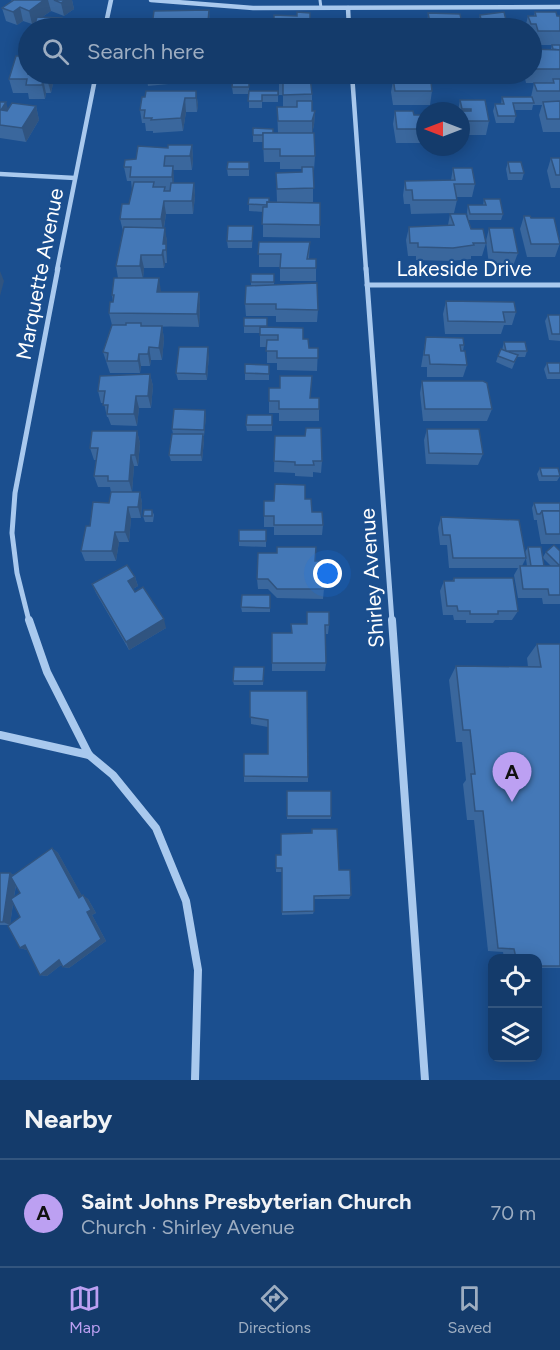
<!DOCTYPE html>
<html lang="en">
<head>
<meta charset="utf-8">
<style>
	:root { --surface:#143b6b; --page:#1d4271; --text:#f1f3f6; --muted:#9dadc1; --line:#33557e; --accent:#bca0f2 }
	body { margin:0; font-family:Figtree,sans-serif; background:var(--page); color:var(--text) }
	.controls { position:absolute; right:18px; bottom:18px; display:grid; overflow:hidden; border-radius:12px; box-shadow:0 3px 15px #0003 }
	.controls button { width:54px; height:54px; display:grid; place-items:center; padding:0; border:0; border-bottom:2px solid var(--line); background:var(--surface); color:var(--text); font:30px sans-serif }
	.compass { position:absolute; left:416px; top:102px; width:54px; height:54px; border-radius:50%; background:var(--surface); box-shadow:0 3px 15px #0003; rotate:270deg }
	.you { position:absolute; left:328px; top:574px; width:21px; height:21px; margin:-15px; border:4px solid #fff; border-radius:50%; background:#1a73e8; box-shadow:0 0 0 9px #1a73e833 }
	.badge { display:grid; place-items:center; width:39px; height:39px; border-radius:50%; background:var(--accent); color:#111; font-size:20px; font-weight:700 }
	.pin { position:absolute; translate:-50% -50px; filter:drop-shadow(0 2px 3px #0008) }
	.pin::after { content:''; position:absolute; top:32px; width:21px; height:18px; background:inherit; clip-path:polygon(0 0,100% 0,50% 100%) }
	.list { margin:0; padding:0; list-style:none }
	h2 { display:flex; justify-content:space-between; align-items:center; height:78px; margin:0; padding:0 24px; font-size:26px }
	h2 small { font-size:20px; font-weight:400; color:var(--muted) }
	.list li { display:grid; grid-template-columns:39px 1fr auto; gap:18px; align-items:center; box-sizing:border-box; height:108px; padding:0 24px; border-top:2px solid var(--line) }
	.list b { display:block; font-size:22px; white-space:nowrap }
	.list p { margin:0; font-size:20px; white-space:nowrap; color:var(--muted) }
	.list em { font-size:20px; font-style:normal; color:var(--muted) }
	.icon { flex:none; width:33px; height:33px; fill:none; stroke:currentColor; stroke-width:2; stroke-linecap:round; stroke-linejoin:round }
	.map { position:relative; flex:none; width:560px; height:1080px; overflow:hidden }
	.search { position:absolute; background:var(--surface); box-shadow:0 3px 15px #0003; left:18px; right:18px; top:18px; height:66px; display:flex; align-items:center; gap:15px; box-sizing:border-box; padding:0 21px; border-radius:33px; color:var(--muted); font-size:22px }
	.sheet { height:186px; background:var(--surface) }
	nav { display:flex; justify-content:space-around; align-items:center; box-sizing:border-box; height:84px; border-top:2px solid var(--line); background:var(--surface); font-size:16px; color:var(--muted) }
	nav a { display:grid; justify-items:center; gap:3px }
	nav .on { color:var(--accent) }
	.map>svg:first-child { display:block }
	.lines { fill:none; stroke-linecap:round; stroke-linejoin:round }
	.service { stroke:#a9c9ee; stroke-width:3 }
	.minor-far2 { stroke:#a9c9ee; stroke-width:4.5 }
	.minor-far1 { stroke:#a9c9ee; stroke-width:5 }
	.minor { stroke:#a9c9ee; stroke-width:8 }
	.wall { fill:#3a679d; fill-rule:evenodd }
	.shaded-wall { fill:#305480 }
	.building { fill:#4478b7; stroke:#305480; stroke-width:1.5 }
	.labels { text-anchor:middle; stroke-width:4.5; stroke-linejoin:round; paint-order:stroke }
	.street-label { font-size:21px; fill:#fff; stroke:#1b4f8f }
</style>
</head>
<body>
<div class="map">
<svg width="560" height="1080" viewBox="0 0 560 1080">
	<rect width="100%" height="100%" fill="#1b4f8f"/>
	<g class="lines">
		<!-- service -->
		<path class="service" d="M 320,0 L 321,8"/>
		<!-- minor-far2 -->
		<g class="minor-far2">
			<path d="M 151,0 L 253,8 L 560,7"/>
			<path d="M 348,8 L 349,28"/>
			<path d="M 105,28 L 111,0"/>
			<path d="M 352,74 L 366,270"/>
			<path d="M 0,174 L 75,178"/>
			<path d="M 57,270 L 96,74"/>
		</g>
		<!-- minor-far1 -->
		<g class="minor-far1">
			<path d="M 366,268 L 392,621"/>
			<path d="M 367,285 L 560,285"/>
			<path d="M 29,621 L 17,573 L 12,533 L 15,493 L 58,268"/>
		</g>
		<!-- minor -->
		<g class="minor">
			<path d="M 29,620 L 47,672 L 89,755 L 113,775 L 156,828 L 186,901 L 198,970 L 195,1080"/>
			<path d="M 392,620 L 425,1080"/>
			<path d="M 0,735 L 89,755"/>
		</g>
	</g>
	<!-- wall -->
	<g class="wall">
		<path d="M 11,0 L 72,0 L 74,9 L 64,16 L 51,11 L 42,17 L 62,18 L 65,28 L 34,28 L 36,21 L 32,24 L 23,21 L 17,25 L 6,21 L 2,8 L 12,1 Z"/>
		<path d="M 209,10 L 210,28 L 153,28 L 152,26 Z"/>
		<path d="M 535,12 L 560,16 L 560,132 L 543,132 L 539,115 L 542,105 L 533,105 L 532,110 L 514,110 L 516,116 L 514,123 L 496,123 L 493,111 L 495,104 L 501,104 L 502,97 L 531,97 L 534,83 L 552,83 L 526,83 L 524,74 L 531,74 L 531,49 L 551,49 L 552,45 L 535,45 L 533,38 L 531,38 L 531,28 L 525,28 L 528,16 L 534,16 Z"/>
		<path d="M 428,13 L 463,28 L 427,28 Z"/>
		<path d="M 480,15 L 508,28 L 477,28 Z"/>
		<path d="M 27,56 L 28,74 L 55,74 L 51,93 L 46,93 L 45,99 L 29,99 L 28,93 L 13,93 L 9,79 Z"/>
		<path d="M 146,74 L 190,74 L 189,82 L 148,86 Z"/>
		<path d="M 256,74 L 275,74 L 275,82 L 257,82 Z"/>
		<path d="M 278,74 L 311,74 L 311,75 L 303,75 L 303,77 L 312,94 L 312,111 L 315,111 L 314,125 L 312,133 L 315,156 L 314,170 L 313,170 L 313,202 L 277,202 L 276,173 L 302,172 L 302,169 L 280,169 L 280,162 L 264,162 L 263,142 L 253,142 L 253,135 L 278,133 L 277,107 L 283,107 L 283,95 L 279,95 L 279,77 L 295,75 L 278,75 Z"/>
		<path d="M 390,74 L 428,74 L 427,81 L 426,81 L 432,91 L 430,105 L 393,105 L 391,92 L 393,81 L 390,81 Z"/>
		<path d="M 453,74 L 465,74 L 464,76 L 453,76 Z"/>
		<path d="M 249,77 L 249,91 L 278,91 L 278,102 L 262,102 L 262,108 L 249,108 L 249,94 L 233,94 L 232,87 Z"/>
		<path d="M 196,91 L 198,105 L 197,112 L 186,112 L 183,131 L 153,133 L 153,131 L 146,131 L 145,123 L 142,123 L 140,110 Z"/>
		<path d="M 460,100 L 489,121 L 486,135 L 461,135 L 461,111 L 458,111 Z"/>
		<path d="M 0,102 L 8,109 L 36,106 L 39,120 L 26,142 L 0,138 Z"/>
		<path d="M 395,111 L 414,115 L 425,115 L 425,143 L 396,143 L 393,124 Z"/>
		<path d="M 192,145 L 193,159 L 192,170 L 173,170 L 174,183 L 194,183 L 195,196 L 193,214 L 166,214 L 164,228 L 167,241 L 167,263 L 165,263 L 164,268 L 144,268 L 143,278 L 161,292 L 199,292 L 200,305 L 199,327 L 142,326 L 162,326 L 164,339 L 162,360 L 151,360 L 150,366 L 141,366 L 140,373 L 110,373 L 103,352 L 112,325 L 109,313 L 113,302 L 112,295 L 118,278 L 116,266 L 123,231 L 120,219 L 129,204 L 132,190 L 131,181 L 127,181 L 124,167 L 136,159 L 168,148 Z"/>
		<path d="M 551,158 L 560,158 L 560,188 L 551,188 L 547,171 Z"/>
		<path d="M 249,162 L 249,176 L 228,176 L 227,169 Z"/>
		<path d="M 508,162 L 524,173 L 522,180 L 508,180 L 506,169 Z"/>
		<path d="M 453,168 L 475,184 L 472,197 L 457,197 L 457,200 L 454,213 L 411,214 L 410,204 L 404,204 L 403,195 L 405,181 L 451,180 Z"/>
		<path d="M 249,198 L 269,202 L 320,225 L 320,238 L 263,237 L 263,212 L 249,211 Z"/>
		<path d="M 484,199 L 503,214 L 501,220 L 468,220 L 467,212 L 468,205 L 483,205 Z"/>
		<path d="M 450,214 L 471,229 L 486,243 L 482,256 L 471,256 L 471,259 L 450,261 L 416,260 L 416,256 L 408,256 L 406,240 L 409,227 L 448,225 Z"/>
		<path d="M 524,216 L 531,218 L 560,243 L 555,257 L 527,257 L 520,229 Z"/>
		<path d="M 253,226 L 252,248 L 228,248 L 227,241 Z"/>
		<path d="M 489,228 L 518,253 L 513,266 L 489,265 L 486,241 Z"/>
		<path d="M 259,242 L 310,242 L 309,259 L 316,268 L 316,281 L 280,281 L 280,267 L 259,267 Z"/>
		<path d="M 251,274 L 274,274 L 274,285 L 318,310 L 317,322 L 276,322 L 276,316 L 246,316 L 245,304 L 251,285 Z"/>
		<path d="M 446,301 L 516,312 L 512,325 L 504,325 L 501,334 L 445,334 L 443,314 Z"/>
		<path d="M 548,315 L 560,315 L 560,341 L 549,340 L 545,321 Z"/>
		<path d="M 267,318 L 267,327 L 303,339 L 309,348 L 318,348 L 317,371 L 277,370 L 277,363 L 267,363 L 267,347 L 260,347 L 260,333 L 244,333 L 244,326 Z"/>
		<path d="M 426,337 L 464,345 L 463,351 L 467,365 L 463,377 L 427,377 L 427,367 L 421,367 Z"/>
		<path d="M 504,342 L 527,351 L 525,357 L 517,357 L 512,369 L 496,362 L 498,356 L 502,350 Z"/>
		<path d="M 209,354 L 207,380 L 178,380 L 176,373 Z"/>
		<path d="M 547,363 L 560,363 L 560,379 L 547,379 L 544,369 Z"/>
		<path d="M 269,365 L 269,380 L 245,380 L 245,373 Z"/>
		<path d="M 150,374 L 153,386 L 151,408 L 139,408 L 137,426 L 111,425 L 108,417 L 107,417 L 104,403 L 101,403 L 98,391 Z"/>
		<path d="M 422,381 L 492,409 L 487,421 L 423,421 L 420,393 Z"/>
		<path d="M 269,388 L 310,398 L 319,409 L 319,421 L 279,421 L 279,413 L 269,413 Z"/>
		<path d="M 205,410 L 206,416 L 204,436 L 203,436 L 204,440 L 202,461 L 171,461 L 169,455 L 173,434 L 172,429 Z"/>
		<path d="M 272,415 L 272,431 L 247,431 L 246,425 Z"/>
		<path d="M 427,429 L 483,454 L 478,465 L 426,464 L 424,440 Z"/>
		<path d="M 137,431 L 140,443 L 138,466 L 134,466 L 132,492 L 111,492 L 110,487 L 98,487 L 94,476 L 96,460 L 94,460 L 90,448 Z"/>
		<path d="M 275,436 L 322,461 L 321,473 L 313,472 L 313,477 L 295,476 L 295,473 L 274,472 Z"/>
		<path d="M 540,468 L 560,476 L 557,481 L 539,481 L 537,474 Z"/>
		<path d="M 140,492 L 142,503 L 141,518 L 131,518 L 129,542 L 119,542 L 116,561 L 85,561 L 81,551 L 90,526 L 109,503 Z"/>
		<path d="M 305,499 L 312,512 L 323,525 L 322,535 L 274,535 L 274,527 L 264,527 L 264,501 Z"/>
		<path d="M 534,503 L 560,503 L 560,544 L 541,544 L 537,522 L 537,520 L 534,520 L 532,508 Z"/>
		<path d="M 152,510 L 154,515 L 153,522 L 145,522 L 143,516 Z"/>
		<path d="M 441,517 L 526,558 L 522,566 L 527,566 L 525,552 L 528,547 L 543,557 L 546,552 L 560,551 L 560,604 L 543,604 L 542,598 L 518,598 L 514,575 L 518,568 L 449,568 L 447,545 L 440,545 L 438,528 ZM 543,558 L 551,566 L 544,566 Z"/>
		<path d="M 266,530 L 266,547 L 239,546 L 239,541 Z"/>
		<path d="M 315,561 L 324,589 L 323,599 L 277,598 L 268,589 L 258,589 L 257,579 Z"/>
		<path d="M 135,577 L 138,586 L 133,589 L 166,628 L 129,650 L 96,593 L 92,584 Z"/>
		<path d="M 454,578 L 518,611 L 512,620 L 495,620 L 493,623 L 466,623 L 466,620 L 454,620 L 453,615 L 443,615 L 440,591 L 444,581 L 452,581 Z"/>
		<path d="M 270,595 L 270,612 L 242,612 L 241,607 Z"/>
		<path d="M 291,624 L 329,625 L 328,634 L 325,634 L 326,663 L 325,671 L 272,671 L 272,633 L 291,633 Z"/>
		<path d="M 537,644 L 560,644 L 560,968 L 537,968 L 537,958 L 504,958 L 503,952 L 488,951 L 474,820 L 467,820 L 463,784 L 466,780 L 462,742 L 456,742 L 449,680 L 456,666 L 528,667 L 527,658 Z"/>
		<path d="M 264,667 L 263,685 L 234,685 L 233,681 Z"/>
		<path d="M 250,691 L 308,777 L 308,782 L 244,782 L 244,776 L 268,754 L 268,727 L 251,724 Z"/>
		<path d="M 287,791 L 331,816 L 331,819 L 287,819 Z"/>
		<path d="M 312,829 L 339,870 L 351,895 L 349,899 L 314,899 L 314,911 L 313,914 L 282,915 L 282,872 L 276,872 L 276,868 L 281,855 L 311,833 Z"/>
		<path d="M 52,848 L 58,853 L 82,896 L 88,899 L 96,913 L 92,915 L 106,941 L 69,968 L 63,967 L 61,965 L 47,976 L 40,975 L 27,950 L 20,948 L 10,925 L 0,925 L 0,873 L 10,873 L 14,875 ZM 16,886 L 20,893 L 14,897 ZM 13,904 L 20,917 L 10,925 Z"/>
	</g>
	<!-- shaded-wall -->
	<g class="shaded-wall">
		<path d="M 44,0 L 48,0 L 51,11 L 32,24 L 29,11 Z"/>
		<path d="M 65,0 L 72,0 L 74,9 L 64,16 L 61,3 Z"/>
		<path d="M 20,7 L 23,21 L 17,25 L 13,12 Z"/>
		<path d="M 62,18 L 65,28 L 59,28 Z"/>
		<path d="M 49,74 L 55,74 L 51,93 L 47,79 Z"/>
		<path d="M 43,79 L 46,93 L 45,99 L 42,85 Z"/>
		<path d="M 196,91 L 198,105 L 197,112 L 196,98 Z"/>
		<path d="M 185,98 L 186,112 L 183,131 L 181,118 Z"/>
		<path d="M 6,102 L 10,116 L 1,110 Z"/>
		<path d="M 36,106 L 39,120 L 26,142 L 22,128 Z"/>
		<path d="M 315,111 L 314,125 L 312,134 L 312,121 Z"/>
		<path d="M 192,145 L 193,159 L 192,170 L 190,156 Z"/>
		<path d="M 173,166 L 174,180 L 173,191 L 172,177 Z"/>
		<path d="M 194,183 L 195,196 L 193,214 L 192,201 Z"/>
		<path d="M 164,201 L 166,214 L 163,232 L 161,219 Z"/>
		<path d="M 165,228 L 167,241 L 167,263 L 166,250 L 163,244 Z"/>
		<path d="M 163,250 L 165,263 L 164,268 L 162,255 Z"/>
		<path d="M 141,255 L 144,268 L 143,279 L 140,266 Z"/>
		<path d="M 0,271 L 4,281 L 0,296 Z"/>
		<path d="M 159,278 L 161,291 L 159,305 L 157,292 Z"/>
		<path d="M 199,292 L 200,305 L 199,327 L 197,314 Z"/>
		<path d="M 162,326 L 164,339 L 162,360 L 159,348 Z"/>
		<path d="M 149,347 L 151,360 L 150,366 L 148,354 Z"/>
		<path d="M 208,347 L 209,354 L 207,380 L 206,374 Z"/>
		<path d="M 139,354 L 141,366 L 140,373 L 138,361 Z"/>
		<path d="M 150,374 L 153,386 L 151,408 L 148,396 Z"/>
		<path d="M 136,396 L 139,408 L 137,426 L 134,414 Z"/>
		<path d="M 205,410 L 206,416 L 204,436 L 204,430 Z"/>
		<path d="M 137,431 L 140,443 L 138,466 L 135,455 Z"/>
		<path d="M 203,434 L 204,440 L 202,461 L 201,455 Z"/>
		<path d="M 131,455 L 134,466 L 132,492 L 129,481 Z"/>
		<path d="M 140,492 L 142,503 L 141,518 L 138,507 Z"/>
		<path d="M 128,507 L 131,518 L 129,542 L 125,532 Z"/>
		<path d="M 115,532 L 119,542 L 116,561 L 112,551 Z"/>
		<path d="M 135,577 L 138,586 L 131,590 L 128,581 Z"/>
		<path d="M 164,619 L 166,628 L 129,650 L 126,642 Z"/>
		<path d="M 52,848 L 58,853 L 85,901 L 79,898 Z"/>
		<path d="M 10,873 L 17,876 L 10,925 L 3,922 Z"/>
		<path d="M 83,895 L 88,899 L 96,913 L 92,915 L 106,941 L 69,968 L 63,967 L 87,912 Z"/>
		<path d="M 25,945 L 32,947 L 27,950 L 20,948 Z"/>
		<path d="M 59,960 L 65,962 L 47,976 L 40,975 Z"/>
	</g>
	<!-- building -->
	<g class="building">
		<path d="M 14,0 L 44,0 L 29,11 L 20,7 L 13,12 L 2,8 Z"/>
		<path d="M 54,0 L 65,0 L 61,3 Z"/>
		<path d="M 209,10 L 208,22 L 193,22 L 193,26 L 152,26 L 154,11 Z"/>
		<path d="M 297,12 L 310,13 L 310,28 L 269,28 L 269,20 L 274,20 L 274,15 L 297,16 Z"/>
		<path d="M 504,12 L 508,28 L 483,28 L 480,15 Z"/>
		<path d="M 535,12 L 556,12 L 557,16 L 560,16 L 560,31 L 538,31 L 536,24 L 531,24 L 528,16 L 536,16 Z"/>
		<path d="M 428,13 L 460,14 L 463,28 L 431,28 Z"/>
		<path d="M 37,17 L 62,18 L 59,28 L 34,28 Z"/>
		<rect x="234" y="22" width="17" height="6"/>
		<path d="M 552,45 L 560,45 L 560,50 L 553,49 Z"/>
		<path d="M 531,49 L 560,50 L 560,69 L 531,69 Z"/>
		<path d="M 28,51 L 28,74 L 49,74 L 47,79 L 43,79 L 42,85 L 26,85 L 27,79 L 9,79 L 16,56 L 27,56 Z"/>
		<path d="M 303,74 L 303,77 L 310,77 L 312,94 L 283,95 L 283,82 L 279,82 L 279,77 Z"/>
		<path d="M 256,75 L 256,74 L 275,74 L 275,75 Z"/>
		<path d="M 404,76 L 425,76 L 426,82 L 431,82 L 432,91 L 395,91 L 393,78 L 405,78 Z"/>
		<path d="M 233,77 L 249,77 L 249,87 L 232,87 Z"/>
		<path d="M 553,79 L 560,79 L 560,91 L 537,91 L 534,83 L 554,83 Z"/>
		<path d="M 146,91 L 196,91 L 196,98 L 185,98 L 181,118 L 151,120 L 152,118 L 144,118 L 145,110 L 140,110 L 142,97 L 145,97 Z"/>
		<path d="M 249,91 L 278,91 L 278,95 L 262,95 L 262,101 L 248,101 Z"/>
		<path d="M 502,97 L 532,97 L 534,103 L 513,103 L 516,116 L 498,116 L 495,104 L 504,104 Z"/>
		<path d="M 460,100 L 485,100 L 489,121 L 461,121 L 461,111 L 471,111 L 471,109 L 462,109 Z"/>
		<path d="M 297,101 L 312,101 L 312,111 L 315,111 L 312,121 L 278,121 L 277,107 L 297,107 Z"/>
		<path d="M 560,101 L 560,119 L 547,119 L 543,102 Z"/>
		<path d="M 0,102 L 6,102 L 1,110 L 7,111 L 12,103 L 36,106 L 22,128 L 0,125 Z"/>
		<path d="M 395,111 L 413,111 L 414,115 L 425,115 L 425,129 L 397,129 Z"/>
		<path d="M 253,128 L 273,129 L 273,133 L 263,133 L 263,135 L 253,135 Z"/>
		<path d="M 263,133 L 314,133 L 315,156 L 280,156 L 280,149 L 263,149 Z"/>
		<path d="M 168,145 L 192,145 L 190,156 L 165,156 L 164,166 L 173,166 L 172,177 L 130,177 L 131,167 L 124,167 L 125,160 L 136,159 L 138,146 L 168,148 Z"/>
		<path d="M 551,158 L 560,158 L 560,175 L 556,175 Z"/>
		<path d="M 228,162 L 249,162 L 249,169 L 227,169 Z"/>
		<path d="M 508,162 L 521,162 L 524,173 L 510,173 Z"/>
		<path d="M 302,167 L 313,167 L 314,188 L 277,189 L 276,173 L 302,172 Z"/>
		<path d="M 453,168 L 472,168 L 475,184 L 454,184 L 457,200 L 413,200 L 412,190 L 406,190 L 405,181 L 455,180 Z"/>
		<path d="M 134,182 L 154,182 L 153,187 L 165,187 L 164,191 L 170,191 L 171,183 L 194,183 L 192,201 L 164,201 L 161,219 L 120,219 L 122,204 L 129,204 Z"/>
		<path d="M 249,198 L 269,198 L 269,202 L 267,202 L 267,205 L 248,204 Z"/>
		<path d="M 484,199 L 500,199 L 503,214 L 470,214 L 468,205 L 486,205 Z"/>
		<path d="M 267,202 L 320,203 L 320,225 L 262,224 L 263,207 L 267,207 Z"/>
		<path d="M 450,214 L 466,214 L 471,229 L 483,229 L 486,243 L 473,243 L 474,245 L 453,248 L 418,247 L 418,243 L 410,243 L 409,227 L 454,225 Z"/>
		<path d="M 524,216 L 530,216 L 531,218 L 554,218 L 560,244 L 531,244 Z"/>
		<path d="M 228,226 L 253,226 L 252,241 L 227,241 Z"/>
		<path d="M 124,227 L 165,228 L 163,244 L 166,244 L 166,250 L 163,250 L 162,255 L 141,255 L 140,266 L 116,266 Z"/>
		<path d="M 489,228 L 513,228 L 518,253 L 493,252 Z"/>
		<path d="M 259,242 L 310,242 L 307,259 L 316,259 L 316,268 L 280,268 L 281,254 L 258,254 Z"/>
		<rect x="251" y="274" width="23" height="8"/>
		<path d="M 114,278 L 159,278 L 157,292 L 199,292 L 197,314 L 109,313 L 110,302 L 113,302 L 114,295 L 112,295 Z"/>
		<path d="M 317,283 L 318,310 L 276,309 L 276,304 L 245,304 L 246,286 Z"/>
		<path d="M 446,301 L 514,302 L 516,312 L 503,312 L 505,322 L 448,321 Z"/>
		<path d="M 548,315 L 560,315 L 560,334 L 552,334 Z"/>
		<rect x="244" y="318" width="23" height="8"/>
		<path d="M 126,323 L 141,323 L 141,326 L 162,326 L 159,348 L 149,347 L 148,354 L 139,354 L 138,361 L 107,361 L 108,353 L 103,352 L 112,325 L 126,325 Z"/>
		<path d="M 260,327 L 303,328 L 303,339 L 308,339 L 309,348 L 318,348 L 318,358 L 277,358 L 277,351 L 266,351 L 267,340 L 278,340 L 278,335 L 260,335 Z"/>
		<path d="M 426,337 L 463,338 L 464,345 L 460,345 L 461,351 L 465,351 L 467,365 L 430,364 L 429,355 L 424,355 Z"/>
		<path d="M 504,342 L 525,342 L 527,351 L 506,351 L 518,355 L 514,362 L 498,356 L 501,349 L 506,351 Z"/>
		<path d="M 179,347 L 208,347 L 206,374 L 176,373 Z"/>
		<path d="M 547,363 L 560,363 L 560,373 L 549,373 Z"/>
		<path d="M 245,364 L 269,365 L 269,374 L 245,373 Z"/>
		<path d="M 150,374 L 148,396 L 136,396 L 134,414 L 107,414 L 108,405 L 103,405 L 105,391 L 98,391 L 100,376 Z"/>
		<path d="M 280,376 L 312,376 L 310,398 L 319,398 L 319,409 L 279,409 L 279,401 L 269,401 L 269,388 L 280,388 Z"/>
		<path d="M 422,381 L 483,381 L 487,383 L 492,409 L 425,409 Z"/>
		<path d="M 174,409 L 205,410 L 204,430 L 172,429 Z"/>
		<path d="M 247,415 L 272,415 L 272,425 L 246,425 Z"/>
		<path d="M 306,428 L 321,428 L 322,461 L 313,461 L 314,465 L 295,465 L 295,462 L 274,461 L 275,436 L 305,436 Z"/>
		<path d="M 427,429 L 479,429 L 483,454 L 429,453 Z"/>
		<path d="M 92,431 L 137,431 L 135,455 L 131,455 L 129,481 L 108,481 L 108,476 L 94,476 L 98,448 L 90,448 Z"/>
		<path d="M 172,434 L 203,434 L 201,455 L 169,455 Z"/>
		<path d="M 540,468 L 558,468 L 560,476 L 542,476 Z"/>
		<path d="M 275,484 L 305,485 L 305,499 L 311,499 L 312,512 L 322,512 L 323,525 L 274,525 L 274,516 L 264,516 L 264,501 L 274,501 Z"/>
		<path d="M 111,492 L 140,492 L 138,507 L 128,507 L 125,532 L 115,532 L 112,551 L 81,551 L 86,526 L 90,526 L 93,502 L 109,503 Z"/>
		<path d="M 534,503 L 560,503 L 560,511 L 542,511 L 540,514 L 537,514 Z"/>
		<path d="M 144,510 L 152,510 L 152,516 L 143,516 Z"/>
		<path d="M 542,511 L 560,511 L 560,534 L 546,534 Z"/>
		<path d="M 441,517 L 519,520 L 526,558 L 453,558 L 450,535 L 443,535 Z"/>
		<rect x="239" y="530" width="27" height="11"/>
		<path d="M 554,545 L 560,551 L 560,566 L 546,552 Z"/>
		<path d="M 277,547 L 316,547 L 315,561 L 323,561 L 324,589 L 277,589 L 268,579 L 257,579 L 258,553 L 277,553 Z"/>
		<path d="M 528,547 L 541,547 L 544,566 L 531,566 Z"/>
		<path d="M 127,565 L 135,577 L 128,581 L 135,592 L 143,587 L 164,619 L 126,642 L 92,584 Z"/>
		<path d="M 520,566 L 560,566 L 560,595 L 549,595 L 548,589 L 523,589 Z"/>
		<path d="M 454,578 L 513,578 L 518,611 L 498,611 L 498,614 L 470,614 L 470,611 L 458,611 L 457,606 L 447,606 L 444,581 L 454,581 Z"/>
		<path d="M 242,595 L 270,595 L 270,608 L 241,607 Z"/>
		<path d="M 307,612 L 329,612 L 329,625 L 325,625 L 326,663 L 272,663 L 272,633 L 292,633 L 291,624 L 307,624 Z"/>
		<path d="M 537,644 L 560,644 L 560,966 L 537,966 L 537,958 L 516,958 L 514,949 L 498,948 L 483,811 L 475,811 L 471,774 L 475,774 L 470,730 L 463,730 L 456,666 L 541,667 Z"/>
		<path d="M 234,667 L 264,667 L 263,681 L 233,681 Z"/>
		<path d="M 250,691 L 307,691 L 308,777 L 244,776 L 244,754 L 268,754 L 268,720 L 250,717 Z"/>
		<rect x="287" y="791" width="44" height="25"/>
		<path d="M 312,829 L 337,829 L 339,870 L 350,870 L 351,895 L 314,896 L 314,911 L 282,912 L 282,868 L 276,868 L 276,855 L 281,855 L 281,834 L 312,833 Z"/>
		<path d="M 52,848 L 79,898 L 83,895 L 91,910 L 87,912 L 101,939 L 63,967 L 59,960 L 40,975 L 25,945 L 20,948 L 8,926 L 20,917 L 11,899 L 20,893 L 11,877 Z"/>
		<path d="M 0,873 L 10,873 L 3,922 L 0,922 Z"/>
	</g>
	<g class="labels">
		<!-- street labels -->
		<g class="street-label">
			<text x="464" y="276">Lakeside Drive</text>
			<text transform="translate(40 274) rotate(-79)" y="7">Marquette Avenue</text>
			<text transform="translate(372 578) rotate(-94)" y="7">Shirley Avenue</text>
		</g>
	</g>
</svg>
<div class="controls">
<button><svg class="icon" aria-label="locate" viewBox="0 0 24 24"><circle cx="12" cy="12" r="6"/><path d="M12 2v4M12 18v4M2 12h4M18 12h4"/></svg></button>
<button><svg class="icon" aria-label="layers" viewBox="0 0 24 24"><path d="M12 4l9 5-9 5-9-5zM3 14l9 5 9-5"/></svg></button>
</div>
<svg class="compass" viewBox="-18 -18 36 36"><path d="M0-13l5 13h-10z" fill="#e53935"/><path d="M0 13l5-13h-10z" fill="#9dadc1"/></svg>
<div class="you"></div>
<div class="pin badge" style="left:512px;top:802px">A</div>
<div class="search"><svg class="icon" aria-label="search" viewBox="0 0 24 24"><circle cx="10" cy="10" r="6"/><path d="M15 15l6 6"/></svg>Search here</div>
</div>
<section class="sheet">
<h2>Nearby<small></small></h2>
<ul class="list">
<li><span class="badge">A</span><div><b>Saint Johns Presbyterian Church</b><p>Church · Shirley Avenue</p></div><em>70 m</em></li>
</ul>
</section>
<nav>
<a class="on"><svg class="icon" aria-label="map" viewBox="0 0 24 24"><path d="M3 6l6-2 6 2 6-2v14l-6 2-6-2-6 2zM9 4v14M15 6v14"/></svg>Map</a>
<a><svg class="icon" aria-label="directions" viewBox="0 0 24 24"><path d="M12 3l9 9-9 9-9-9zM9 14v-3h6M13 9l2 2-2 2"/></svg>Directions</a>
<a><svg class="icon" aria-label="saved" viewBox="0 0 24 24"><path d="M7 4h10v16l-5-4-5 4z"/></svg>Saved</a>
</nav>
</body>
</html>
